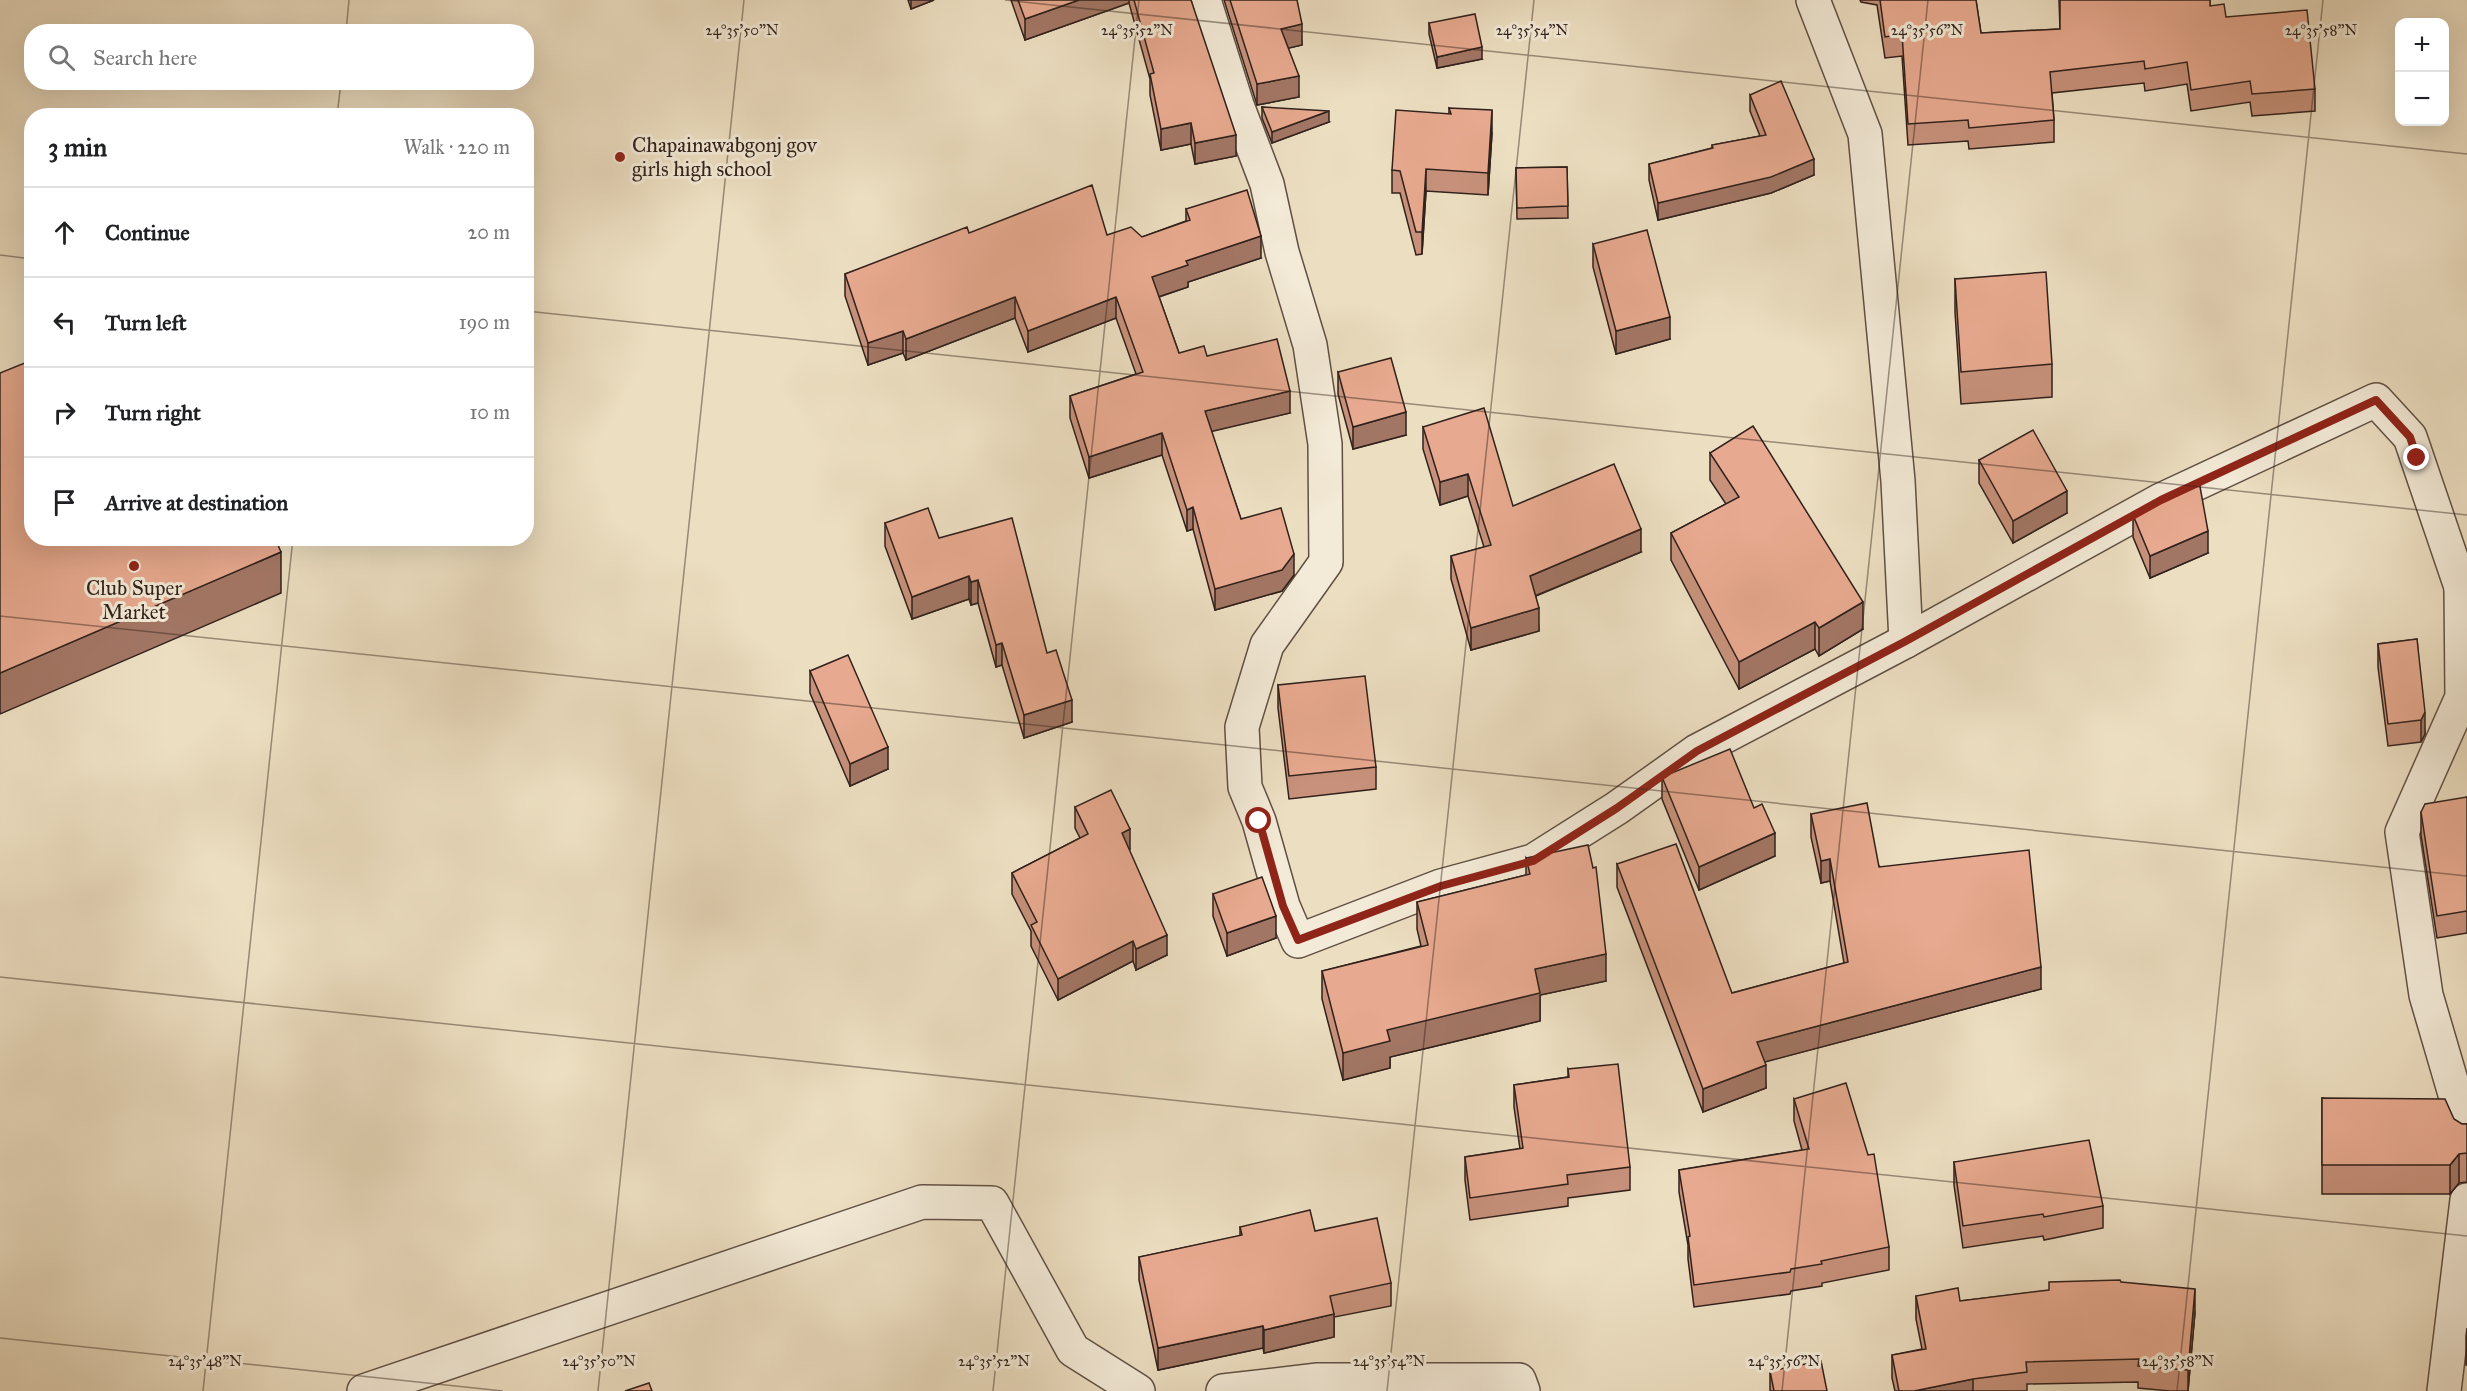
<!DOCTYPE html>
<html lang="en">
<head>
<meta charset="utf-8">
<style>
	:root { --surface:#fff; --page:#f6f6f6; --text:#202124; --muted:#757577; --line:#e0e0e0 }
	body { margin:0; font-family:"IM FELL Great Primer",serif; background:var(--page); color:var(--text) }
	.controls { position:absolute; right:18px; top:18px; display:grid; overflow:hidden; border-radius:12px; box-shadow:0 6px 24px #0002 }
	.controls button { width:54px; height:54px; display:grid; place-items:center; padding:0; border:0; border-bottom:2px solid var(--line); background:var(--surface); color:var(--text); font:30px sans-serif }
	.stop { position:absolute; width:18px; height:18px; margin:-14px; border:4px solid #8f2418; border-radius:50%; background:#fff }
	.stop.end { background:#8f2418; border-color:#fff; box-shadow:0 2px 6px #0008 }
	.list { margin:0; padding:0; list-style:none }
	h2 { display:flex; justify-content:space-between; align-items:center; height:78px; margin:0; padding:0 24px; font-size:26px }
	h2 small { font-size:20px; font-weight:400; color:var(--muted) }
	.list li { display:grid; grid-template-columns:39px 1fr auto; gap:18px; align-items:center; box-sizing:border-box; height:90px; padding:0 24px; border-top:2px solid var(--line) }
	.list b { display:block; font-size:22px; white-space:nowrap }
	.list em { font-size:20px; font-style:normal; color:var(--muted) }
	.icon { flex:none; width:33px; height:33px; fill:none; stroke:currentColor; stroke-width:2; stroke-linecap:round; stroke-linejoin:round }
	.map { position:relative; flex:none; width:2467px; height:1391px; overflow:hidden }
	.search { position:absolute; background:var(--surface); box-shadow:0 6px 24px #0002; left:24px; top:24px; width:510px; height:66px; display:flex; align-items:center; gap:15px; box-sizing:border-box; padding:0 21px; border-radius:24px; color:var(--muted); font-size:22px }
	.panel { position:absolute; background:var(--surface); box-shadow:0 6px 24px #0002; left:24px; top:108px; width:510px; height:438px; border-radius:24px }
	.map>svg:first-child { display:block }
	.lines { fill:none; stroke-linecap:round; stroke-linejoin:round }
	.street-casing { stroke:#605044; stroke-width:36 }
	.street { stroke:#f3ead7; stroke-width:33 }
	.wall { fill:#c7917b; stroke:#31211b; stroke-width:1.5 }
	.shaded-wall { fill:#a27664; stroke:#31211b; stroke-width:1.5 }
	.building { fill:#e7a98f; stroke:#31211b; stroke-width:1.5 }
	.route { stroke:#8f2418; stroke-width:8 }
	.ticks { fill:none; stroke:#31211b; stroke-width:1.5; stroke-opacity:0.45 }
	.poi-dot { fill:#8f2418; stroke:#f3ead7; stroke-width:2 }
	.labels { text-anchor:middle; stroke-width:6; stroke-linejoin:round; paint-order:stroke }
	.poi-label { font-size:21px; fill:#31211b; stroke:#f3ead7; text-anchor:start }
	.ticks-label { font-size:15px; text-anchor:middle; fill:#31211b; stroke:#f3ead7; stroke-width:6; stroke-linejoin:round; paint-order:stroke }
</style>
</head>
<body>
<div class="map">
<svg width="2467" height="1391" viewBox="0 0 2467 1391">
	<rect width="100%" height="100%" fill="#ecdec1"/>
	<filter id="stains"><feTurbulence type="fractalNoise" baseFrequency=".00333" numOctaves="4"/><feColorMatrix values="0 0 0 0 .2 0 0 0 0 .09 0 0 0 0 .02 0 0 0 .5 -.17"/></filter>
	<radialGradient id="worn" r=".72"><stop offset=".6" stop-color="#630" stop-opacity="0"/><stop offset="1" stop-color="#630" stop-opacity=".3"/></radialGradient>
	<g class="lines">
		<!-- street casing -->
		<g class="street-casing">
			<g id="street">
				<path d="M 1204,0 L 1237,105 L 1267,184 L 1282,252 L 1310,345 L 1325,444 L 1326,562 L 1267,645 L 1242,727 L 1245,787 L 1259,821 L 1283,906 L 1298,941 L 1441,886 L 1533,861 L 1617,808 L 1697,751 L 1906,641 L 2161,500 L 2376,400 L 2410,437 L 2461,587 L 2467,586"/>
				<path d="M 1813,0 L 1865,134 L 1898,481 L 1906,641"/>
				<path d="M 2461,587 L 2462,697 L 2402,832 L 2426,995 L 2467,1135"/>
				<path d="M 364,1391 L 922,1202 L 992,1203 L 1073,1350 L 1138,1391"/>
				<path d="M 1223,1391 L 1318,1380 L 1519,1380 L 1523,1391"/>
				<path d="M 2444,1391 L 2467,1200"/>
			</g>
		</g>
		<!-- street -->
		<use href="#street" class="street"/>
	</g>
	<!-- wall -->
	<g class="wall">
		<path d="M 908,0 L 934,0 L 911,9 Z"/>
		<path d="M 1011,0 L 1191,0 L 1236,156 L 1195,164 L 1191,144 L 1161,150 L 1150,95 L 1150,79 L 1129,3 L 1025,40 Z"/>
		<path d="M 1224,0 L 1297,0 L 1302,45 L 1288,48 L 1299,97 L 1257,105 Z"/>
		<path d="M 1860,0 L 1976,0 L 1981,33 L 2060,29 L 2059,0 L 2210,0 L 2210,6 L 2226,17 L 2315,89 L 2315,111 L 2252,116 L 2250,102 L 2191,111 L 2187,84 L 2145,91 L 2144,83 L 2052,93 L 2054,120 L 2054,142 L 1969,149 L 1968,141 L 1908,145 L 1902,56 L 1885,58 L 1877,5 L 1861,2 Z"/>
		<path d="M 1429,23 L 1482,59 L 1437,68 L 1429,34 Z"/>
		<path d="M 1750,95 L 1814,175 L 1771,193 L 1658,220 L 1649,180 L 1649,164 L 1712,148 L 1712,145 L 1760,136 L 1750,111 Z"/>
		<path d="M 1262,107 L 1329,122 L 1272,143 L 1262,118 Z"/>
		<path d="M 1449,108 L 1492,133 L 1488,195 L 1426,191 L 1422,254 L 1416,255 L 1400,193 L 1392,193 L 1392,170 L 1449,113 Z"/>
		<path d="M 1567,167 L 1568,218 L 1517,219 L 1516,168 Z"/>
		<path d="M 1186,209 L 1261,258 L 1188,282 L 1188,287 L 1159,297 L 1179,353 L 1207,356 L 1290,413 L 1211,431 L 1241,519 L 1294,575 L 1282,591 L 1215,610 L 1193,529 L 1187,531 L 1162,455 L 1089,478 L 1070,418 L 1070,396 L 1136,374 L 1116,318 L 1028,352 L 1015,318 L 906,360 L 903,353 L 868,365 L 845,296 L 845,274 L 969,233 L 1107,235 L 1142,237 L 1186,221 Z"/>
		<path d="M 1593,244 L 1670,339 L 1616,354 L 1593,267 Z"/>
		<path d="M 1955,279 L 2052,364 L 2052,397 L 1961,404 L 1955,312 Z"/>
		<path d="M 1338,372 L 1406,435 L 1353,449 L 1338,394 Z"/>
		<path d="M 1423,427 L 1513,506 L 1641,552 L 1536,596 L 1539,631 L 1471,650 L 1451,579 L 1451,556 L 1484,547 L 1468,496 L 1440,505 L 1423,449 Z"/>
		<path d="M 1710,453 L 1863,629 L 1819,656 L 1815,649 L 1739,689 L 1671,560 L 1671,533 L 1726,504 L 1710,480 Z"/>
		<path d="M 1979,460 L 2067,513 L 2013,543 L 1979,483 Z"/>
		<path d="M 2133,515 L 2208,553 L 2150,578 L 2133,537 Z"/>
		<path d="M 885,523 L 939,538 L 1047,653 L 1072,722 L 1024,738 L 1002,665 L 996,667 L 978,603 L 971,605 L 969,599 L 912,619 L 885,546 Z"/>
		<path d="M 2417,639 L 2425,734 L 2421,742 L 2388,746 L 2378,667 L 2378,644 Z"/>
		<path d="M 810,671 L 888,769 L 850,786 L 810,693 Z"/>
		<path d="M 1278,685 L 1376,767 L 1376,789 L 1289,799 L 1278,708 Z"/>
		<path d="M 1662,777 L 1754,808 L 1775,856 L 1699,890 L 1662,799 Z"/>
		<path d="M 2467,797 L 2467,933 L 2437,938 L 2421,835 L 2421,812 Z"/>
		<path d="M 1075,807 L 1130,849 L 1129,850 L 1167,955 L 1136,970 L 1133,961 L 1058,1000 L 1031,946 L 1031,931 L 1012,894 L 1012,873 L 1080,838 L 1075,828 Z"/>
		<path d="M 1811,814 L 2041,989 L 1764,1062 L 1766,1088 L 1703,1112 L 1617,887 L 1617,864 L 1732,993 L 1844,963 L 1830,881 L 1821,883 L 1811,837 Z"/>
		<path d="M 1526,858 L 1606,981 L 1540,995 L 1540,1021 L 1390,1057 L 1390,1068 L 1343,1080 L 1322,999 L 1322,971 L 1421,946 L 1417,929 L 1417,902 L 1526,875 Z"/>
		<path d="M 1213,894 L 1276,938 L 1227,956 L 1213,916 Z"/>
		<path d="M 1568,1069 L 1630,1167 L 1630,1190 L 1568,1198 L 1568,1206 L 1470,1220 L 1465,1180 L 1465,1157 L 1520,1149 L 1514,1107 L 1514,1085 L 1568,1077 Z"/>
		<path d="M 2322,1098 L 2462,1124 L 2467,1124 L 2467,1182 L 2459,1183 L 2450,1194 L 2322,1194 Z"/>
		<path d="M 1794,1099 L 1889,1247 L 1889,1270 L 1822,1283 L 1822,1286 L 1791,1291 L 1790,1294 L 1694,1307 L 1688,1259 L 1688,1245 L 1679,1192 L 1679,1170 L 1802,1150 L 1794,1121 Z"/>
		<path d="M 1954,1162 L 2103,1206 L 2103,1228 L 2044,1240 L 2043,1236 L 1963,1248 L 1954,1185 Z"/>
		<path d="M 1240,1227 L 1315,1231 L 1391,1283 L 1391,1306 L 1334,1317 L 1334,1337 L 1264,1353 L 1263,1348 L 1158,1370 L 1139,1280 L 1139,1257 L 1240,1236 Z"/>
		<path d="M 2121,1282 L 2195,1312 L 2188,1391 L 2170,1391 L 2138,1388 L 2138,1382 L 2027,1384 L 2027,1391 L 1895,1391 L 1892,1378 L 1892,1355 L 1922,1349 L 1916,1319 L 1916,1296 L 1960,1301 Z"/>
		<path d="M 2467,1328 L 2467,1365 L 2466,1365 L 2466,1336 Z"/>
		<path d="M 1770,1371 L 1827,1391 L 1770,1391 Z"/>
	</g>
	<!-- shaded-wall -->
	<g class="shaded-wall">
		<path d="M 911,0 L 934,0 L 911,9 Z"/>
		<path d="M 1079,0 L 1129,0 L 1129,3 L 1025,40 L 1025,19 Z"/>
		<path d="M 1302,24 L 1302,45 L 1281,50 L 1281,29 Z"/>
		<path d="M 1482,47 L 1482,59 L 1437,68 L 1437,57 Z"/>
		<path d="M 1299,76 L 1299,97 L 1257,105 L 1257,84 Z"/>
		<path d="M 1492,110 L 1492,133 L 1488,195 L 1488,173 Z"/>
		<path d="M 1329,111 L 1329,122 L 1272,143 L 1272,132 Z"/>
		<path d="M 1191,123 L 1191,144 L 1161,150 L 1161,129 Z"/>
		<path d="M 1236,135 L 1236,156 L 1195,164 L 1195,143 Z"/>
		<path d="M 1814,159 L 1814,175 L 1771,193 L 1658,220 L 1658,203 Z"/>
		<path d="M 1426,169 L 1426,191 L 1422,254 L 1422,232 Z"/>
		<path d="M 1261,236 L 1261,258 L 1188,282 L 1188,287 L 1152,299 L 1152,277 L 1186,261 Z"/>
		<path d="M 1015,297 L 1015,318 L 906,360 L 906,339 Z"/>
		<path d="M 1116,297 L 1116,318 L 1028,352 L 1028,331 Z"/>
		<path d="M 1670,317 L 1670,339 L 1616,354 L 1616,331 Z"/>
		<path d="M 903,331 L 903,353 L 868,365 L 868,343 Z"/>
		<path d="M 1290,391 L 1290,413 L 1205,433 L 1205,411 Z"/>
		<path d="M 1406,412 L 1406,435 L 1353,449 L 1353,427 Z"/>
		<path d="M 1162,433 L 1162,455 L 1089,478 L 1089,457 Z"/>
		<path d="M 1468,474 L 1468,496 L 1440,505 L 1440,482 Z"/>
		<path d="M 2067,491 L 2067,513 L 2013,543 L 2013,521 Z"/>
		<path d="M 1193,507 L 1193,529 L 1187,531 L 1187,510 Z"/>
		<path d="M 1641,529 L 1641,552 L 1530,598 L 1530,576 Z"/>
		<path d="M 2208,531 L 2208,553 L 2150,578 L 2150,556 Z"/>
		<path d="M 281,552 L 281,593 L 0,714 L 0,673 Z"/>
		<path d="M 1294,554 L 1294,575 L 1282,591 L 1215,610 L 1215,589 Z"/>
		<path d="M 969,576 L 969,599 L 912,619 L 912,597 Z"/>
		<path d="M 978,580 L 978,603 L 971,605 L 971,582 Z"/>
		<path d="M 1863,602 L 1863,629 L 1819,656 L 1819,628 Z"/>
		<path d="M 1539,608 L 1539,631 L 1471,650 L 1471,628 Z"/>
		<path d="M 1815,622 L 1815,649 L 1739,689 L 1739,662 Z"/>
		<path d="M 1002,643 L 1002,665 L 996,667 L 996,645 Z"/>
		<path d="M 1072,700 L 1072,722 L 1024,738 L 1024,715 Z"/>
		<path d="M 2425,712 L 2425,734 L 2421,742 L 2421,720 Z"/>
		<path d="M 888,747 L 888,769 L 850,786 L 850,764 Z"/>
		<path d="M 1130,829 L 1130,849 L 1122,854 L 1122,833 Z"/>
		<path d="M 1775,833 L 1775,856 L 1699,890 L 1699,867 Z"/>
		<path d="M 1830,859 L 1830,881 L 1821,883 L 1821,861 Z"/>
		<path d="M 1276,916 L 1276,938 L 1227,956 L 1227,933 Z"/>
		<path d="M 1167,935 L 1167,955 L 1136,970 L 1136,949 Z"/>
		<path d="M 1133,941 L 1133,961 L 1058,1000 L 1058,979 Z"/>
		<path d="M 1606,954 L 1606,981 L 1540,995 L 1540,1021 L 1390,1057 L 1390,1068 L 1343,1080 L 1343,1053 L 1387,1030 L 1535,969 Z"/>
		<path d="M 2041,967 L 2041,989 L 1757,1064 L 1757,1042 Z"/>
		<path d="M 1766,1065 L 1766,1088 L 1703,1112 L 1703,1089 Z"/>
		<path d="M 2459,1154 L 2459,1183 L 2450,1194 L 2450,1165 Z"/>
		<path d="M 2195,1289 L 2195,1312 L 2188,1391 L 2188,1370 Z"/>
		<path d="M 1334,1314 L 1334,1337 L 1264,1353 L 1264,1330 Z"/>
		<path d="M 1263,1326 L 1263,1348 L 1158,1370 L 1158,1348 Z"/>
		<path d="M 1973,1379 L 1973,1391 L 1914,1391 Z"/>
	</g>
	<!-- building -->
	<g class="building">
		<path d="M 1018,0 L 1079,0 L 1025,19 Z"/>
		<path d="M 1134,0 L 1191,0 L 1236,135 L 1195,143 L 1191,123 L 1161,129 L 1150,74 L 1154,73 Z"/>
		<path d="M 1230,0 L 1297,0 L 1302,24 L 1281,29 L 1299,76 L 1257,84 Z"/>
		<path d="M 1880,0 L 1976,0 L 1981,33 L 2060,29 L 2060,0 L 2210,0 L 2210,6 L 2224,4 L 2226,17 L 2307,10 L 2315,89 L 2252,94 L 2250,81 L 2191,90 L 2187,62 L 2145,69 L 2144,61 L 2050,72 L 2054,120 L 1969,128 L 1968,120 L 1908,124 L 1902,34 L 1885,37 Z"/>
		<path d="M 1475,14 L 1482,47 L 1437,57 L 1429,23 Z"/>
		<path d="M 1781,81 L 1814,159 L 1771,177 L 1658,203 L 1649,164 L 1713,148 L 1712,145 L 1766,135 L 1750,95 Z"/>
		<path d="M 1262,107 L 1329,111 L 1272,132 Z"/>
		<path d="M 1449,108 L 1492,110 L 1488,173 L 1426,169 L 1422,232 L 1416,232 L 1400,171 L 1392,170 L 1396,110 L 1451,114 Z"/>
		<path d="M 1567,167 L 1568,206 L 1517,208 L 1516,168 Z"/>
		<path d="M 1092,185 L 1107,235 L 1131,227 L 1142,237 L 1190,220 L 1186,209 L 1247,190 L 1261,236 L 1186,261 L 1188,265 L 1152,277 L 1179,353 L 1204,346 L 1207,356 L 1277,339 L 1290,391 L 1205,411 L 1241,519 L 1281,508 L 1294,554 L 1282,570 L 1215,589 L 1193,507 L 1187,510 L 1162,433 L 1089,457 L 1070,396 L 1143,372 L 1116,297 L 1028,331 L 1015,297 L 906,339 L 903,331 L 868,343 L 845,274 L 967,227 L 969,233 Z"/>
		<path d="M 1647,230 L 1670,317 L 1616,331 L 1593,244 Z"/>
		<path d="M 2046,272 L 2052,364 L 1961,372 L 1955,279 Z"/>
		<path d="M 1391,358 L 1406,412 L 1353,427 L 1338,372 Z"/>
		<path d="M 32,360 L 32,538 L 275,538 L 281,552 L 0,673 L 0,373 Z"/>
		<path d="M 1484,408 L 1513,506 L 1614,464 L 1641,529 L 1530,576 L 1539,608 L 1471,628 L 1451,556 L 1491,545 L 1468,474 L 1440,482 L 1423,427 Z"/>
		<path d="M 1753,426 L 1863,602 L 1819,628 L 1815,622 L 1739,662 L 1671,533 L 1739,497 L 1710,453 Z"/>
		<path d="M 2033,430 L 2067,491 L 2013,521 L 1979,460 Z"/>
		<path d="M 2199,481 L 2208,531 L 2150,556 L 2133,515 Z"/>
		<path d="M 928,508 L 939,538 L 1012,518 L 1047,653 L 1056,650 L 1072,700 L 1024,715 L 1002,643 L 996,645 L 978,580 L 971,582 L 969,576 L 912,597 L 885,523 Z"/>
		<path d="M 2417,639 L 2425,712 L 2421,720 L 2388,724 L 2378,644 Z"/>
		<path d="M 848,655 L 888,747 L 850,764 L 810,671 Z"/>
		<path d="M 1365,676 L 1376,767 L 1289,776 L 1278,685 Z"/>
		<path d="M 1730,749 L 1754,808 L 1762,804 L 1775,833 L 1699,867 L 1662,777 Z"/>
		<path d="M 1111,790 L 1130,829 L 1122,833 L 1167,935 L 1136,949 L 1133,941 L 1058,979 L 1031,925 L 1037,922 L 1012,873 L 1088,834 L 1075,807 Z"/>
		<path d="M 2467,797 L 2467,911 L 2437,916 L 2421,812 L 2425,804 Z"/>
		<path d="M 1867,803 L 1879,867 L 2029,850 L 2041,967 L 1757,1042 L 1766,1065 L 1703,1089 L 1617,864 L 1676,844 L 1732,993 L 1848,962 L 1830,859 L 1821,861 L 1811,814 Z"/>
		<path d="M 1588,845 L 1593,868 L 1596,867 L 1606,954 L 1535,969 L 1540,993 L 1387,1030 L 1390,1041 L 1343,1053 L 1322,971 L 1428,945 L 1417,902 L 1530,874 L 1526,858 Z"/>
		<path d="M 1262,877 L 1276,916 L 1227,933 L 1213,894 Z"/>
		<path d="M 1618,1064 L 1630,1167 L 1567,1175 L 1568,1184 L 1470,1198 L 1465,1157 L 1523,1148 L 1514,1085 L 1569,1077 L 1568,1069 Z"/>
		<path d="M 1846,1083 L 1868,1155 L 1874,1154 L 1889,1247 L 1821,1261 L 1822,1264 L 1791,1269 L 1790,1272 L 1694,1285 L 1688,1237 L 1690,1236 L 1679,1170 L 1809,1149 L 1794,1099 Z"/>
		<path d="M 2322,1098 L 2445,1099 L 2454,1119 L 2462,1124 L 2467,1124 L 2467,1153 L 2459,1154 L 2450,1165 L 2322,1165 Z"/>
		<path d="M 2089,1140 L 2103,1206 L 2044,1217 L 2043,1214 L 1963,1226 L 1954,1162 Z"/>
		<path d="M 1310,1210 L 1315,1231 L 1377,1218 L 1391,1283 L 1330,1296 L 1334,1314 L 1264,1330 L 1263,1326 L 1158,1348 L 1139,1257 L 1242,1235 L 1240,1227 Z"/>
		<path d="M 2120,1280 L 2121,1282 L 2195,1289 L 2188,1370 L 2138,1366 L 2139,1359 L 2026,1362 L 2027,1372 L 1973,1379 L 1914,1391 L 1899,1391 L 1892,1355 L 1926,1349 L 1916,1296 L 1958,1288 L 1960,1301 L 2049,1290 L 2049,1282 Z"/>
		<path d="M 1821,1361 L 1827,1391 L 1774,1391 L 1770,1371 Z"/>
		<path d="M 649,1383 L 652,1391 L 625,1391 Z"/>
	</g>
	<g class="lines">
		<!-- route -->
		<path class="route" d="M 1259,821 L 1283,906 L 1298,940 L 1441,886 L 1533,861 L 1617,808 L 1697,751 L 1906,641 L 2161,500 L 2376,400 L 2410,437 L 2417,458"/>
	</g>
	<!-- ticks -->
	<path class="ticks" d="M 1005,0 L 2467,154M 346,32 L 349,0M 337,116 L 341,82M 0,255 L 32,259M 526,311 L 2467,515M 0,616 L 2467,876M 0,977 L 2467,1236M 0,1338 L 503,1391M 203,1391 L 293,538M 598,1391 L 744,0M 993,1391 L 1139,0M 1387,1391 L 1534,0M 1782,1391 L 1928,0M 2177,1391 L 2323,0"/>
	<!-- markers -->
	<g class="poi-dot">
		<circle cx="620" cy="157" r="6"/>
		<circle cx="134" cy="566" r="6"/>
	</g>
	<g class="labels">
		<!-- poi labels -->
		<g class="poi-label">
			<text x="632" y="152">Chapainawabgonj gov<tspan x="632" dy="24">girls high school</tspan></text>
			<text x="134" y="595" text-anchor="middle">Club Super<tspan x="134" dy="24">Market</tspan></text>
		</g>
	</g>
	<g class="ticks-label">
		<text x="742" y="35">24°35'50"N</text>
		<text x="1137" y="35">24°35'52"N</text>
		<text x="1532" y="35">24°35'54"N</text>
		<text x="1927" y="35">24°35'56"N</text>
		<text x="2321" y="35">24°35'58"N</text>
		<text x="205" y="1366">24°35'48"N</text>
		<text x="599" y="1366">24°35'50"N</text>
		<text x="994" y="1366">24°35'52"N</text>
		<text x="1389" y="1366">24°35'54"N</text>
		<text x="1784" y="1366">24°35'56"N</text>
		<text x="2178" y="1366">24°35'58"N</text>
	</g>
	<rect width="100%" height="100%" filter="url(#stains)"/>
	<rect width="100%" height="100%" fill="url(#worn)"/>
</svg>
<div class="controls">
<button>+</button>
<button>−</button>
</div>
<div class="stop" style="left:1259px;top:821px"></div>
<div class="stop end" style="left:2417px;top:458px"></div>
<div class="search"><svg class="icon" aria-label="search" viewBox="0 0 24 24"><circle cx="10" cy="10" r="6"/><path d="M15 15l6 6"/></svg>Search here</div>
<section class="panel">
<h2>3 min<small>Walk · 220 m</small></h2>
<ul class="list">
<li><svg class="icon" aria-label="ahead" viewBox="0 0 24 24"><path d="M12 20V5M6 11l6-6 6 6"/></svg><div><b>Continue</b></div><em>20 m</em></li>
<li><svg class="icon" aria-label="left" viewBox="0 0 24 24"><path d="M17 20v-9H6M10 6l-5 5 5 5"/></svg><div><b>Turn left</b></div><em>190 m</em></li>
<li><svg class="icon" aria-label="right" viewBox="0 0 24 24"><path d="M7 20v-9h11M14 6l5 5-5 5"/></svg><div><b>Turn right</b></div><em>10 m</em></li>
<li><svg class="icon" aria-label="arrive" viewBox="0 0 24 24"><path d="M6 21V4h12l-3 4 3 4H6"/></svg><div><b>Arrive at destination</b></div></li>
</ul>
</section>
</div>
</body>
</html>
